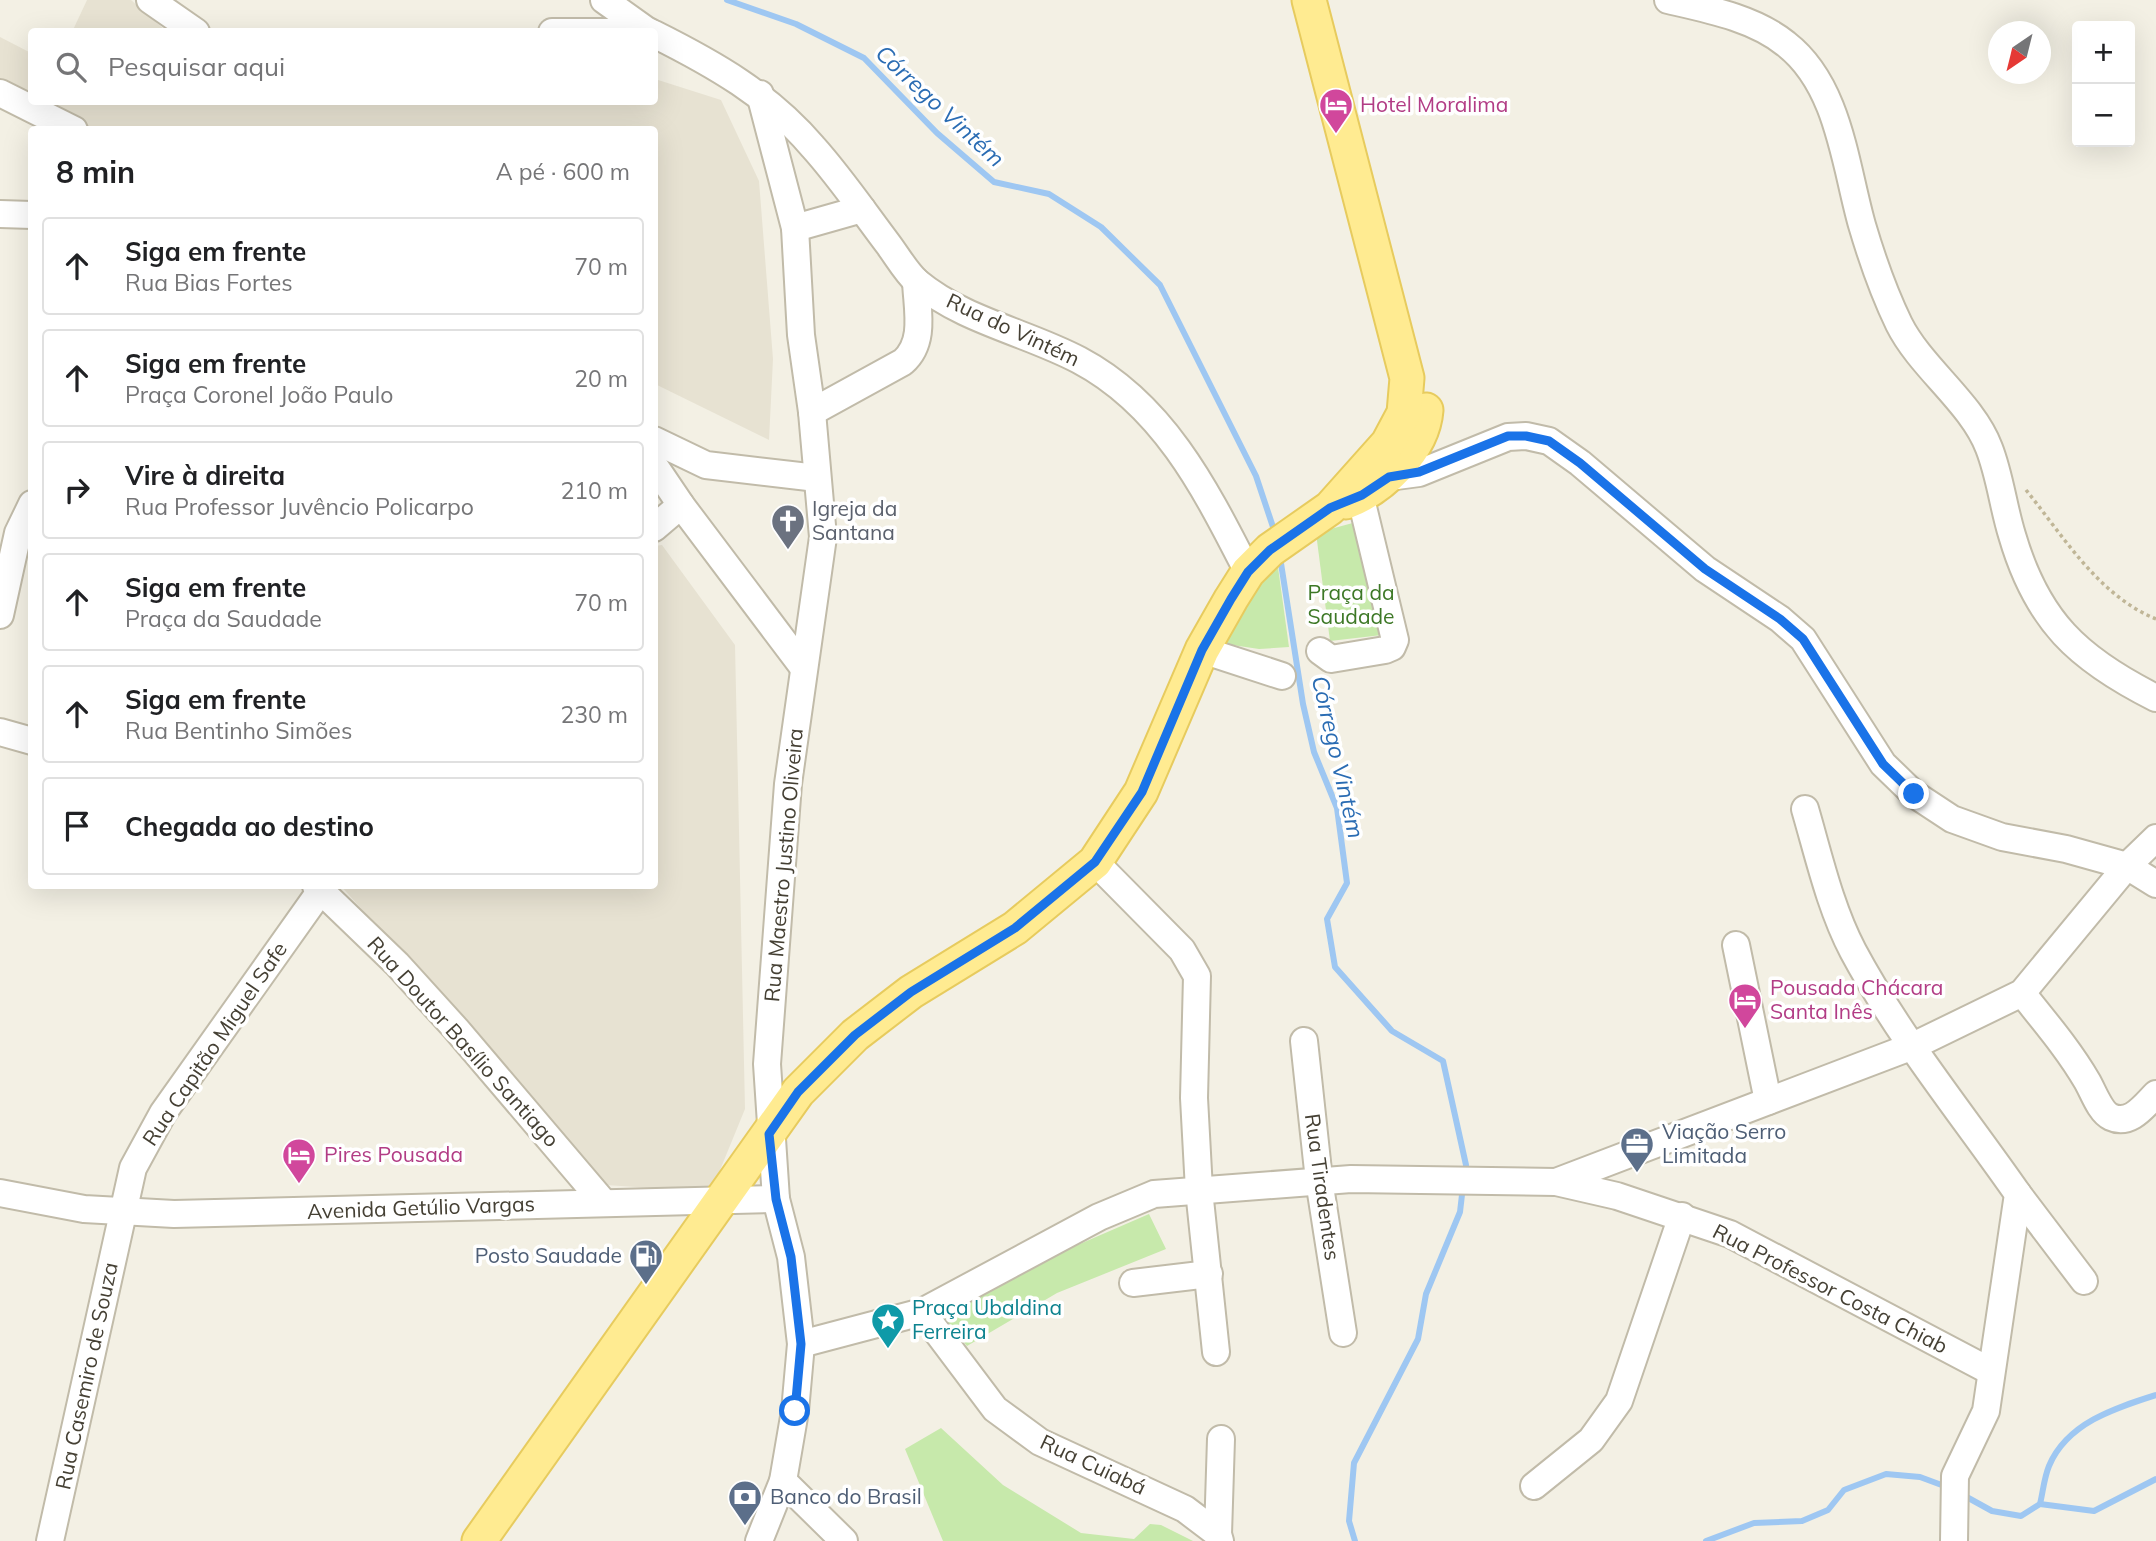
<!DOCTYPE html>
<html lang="pt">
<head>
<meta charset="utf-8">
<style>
	:root { --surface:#fff; --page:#f6f6f6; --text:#202124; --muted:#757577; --line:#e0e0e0 }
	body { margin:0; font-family:Mulish,sans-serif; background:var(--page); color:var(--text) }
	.controls { position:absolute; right:21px; top:21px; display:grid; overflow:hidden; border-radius:7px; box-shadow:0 7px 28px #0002 }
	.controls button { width:63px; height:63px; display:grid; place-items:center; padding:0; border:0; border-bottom:2px solid var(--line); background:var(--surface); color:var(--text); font:35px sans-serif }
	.compass { position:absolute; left:1988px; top:21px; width:63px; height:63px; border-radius:50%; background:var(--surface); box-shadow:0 7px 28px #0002; rotate:215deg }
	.stop { position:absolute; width:21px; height:21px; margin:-16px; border:5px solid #1a73e8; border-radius:50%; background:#fff }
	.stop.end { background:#1a73e8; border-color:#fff; box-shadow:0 2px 7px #0008 }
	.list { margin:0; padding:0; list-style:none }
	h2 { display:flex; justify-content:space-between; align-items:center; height:91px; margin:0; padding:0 28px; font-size:30px }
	h2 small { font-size:23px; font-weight:400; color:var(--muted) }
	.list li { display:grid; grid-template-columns:46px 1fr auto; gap:21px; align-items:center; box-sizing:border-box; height:98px; margin:0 14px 14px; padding:0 14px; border:2px solid var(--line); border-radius:7px }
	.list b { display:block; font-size:26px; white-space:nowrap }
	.list p { margin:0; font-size:23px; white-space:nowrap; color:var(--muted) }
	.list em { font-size:23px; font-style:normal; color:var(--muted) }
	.icon { flex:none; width:38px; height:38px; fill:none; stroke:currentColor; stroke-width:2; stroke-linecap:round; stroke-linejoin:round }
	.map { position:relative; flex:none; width:2156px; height:1541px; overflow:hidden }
	.search { position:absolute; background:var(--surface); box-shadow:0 7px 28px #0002; left:28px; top:28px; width:630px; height:77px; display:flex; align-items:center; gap:18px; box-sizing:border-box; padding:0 24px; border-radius:7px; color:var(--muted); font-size:26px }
	.panel { position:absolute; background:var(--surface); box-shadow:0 7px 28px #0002; left:28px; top:126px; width:630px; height:763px; border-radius:7px }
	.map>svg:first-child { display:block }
	.residential { fill:#e7e2d2 }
	.green { fill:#c7e9ab }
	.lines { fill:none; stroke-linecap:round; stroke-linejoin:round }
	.stream { stroke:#9ec7f2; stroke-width:6 }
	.minor-casing { stroke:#c1bba9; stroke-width:30 }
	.major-casing { stroke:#e7cb5e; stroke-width:37 }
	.path { stroke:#c0b697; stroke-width:3.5; stroke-dasharray:3.5 3.5; stroke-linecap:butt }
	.minor { stroke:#fff; stroke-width:26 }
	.major { stroke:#ffeb91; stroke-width:33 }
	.route { stroke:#1a73e8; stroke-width:9 }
	.labels { text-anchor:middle; stroke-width:7; stroke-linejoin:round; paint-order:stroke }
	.hotel-label { font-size:21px; fill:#b23c85; stroke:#fff; text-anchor:start }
	.street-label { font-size:21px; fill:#454034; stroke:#fff }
	.worship-label { font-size:21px; fill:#5b616d; stroke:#fff; text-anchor:start }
	.park-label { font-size:21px; fill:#3d7826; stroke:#fff }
	.service-label { font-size:21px; fill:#4e5e75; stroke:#fff; text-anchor:start }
	.culture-label { font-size:21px; fill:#0d838f; stroke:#fff; text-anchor:start }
	.water-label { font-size:23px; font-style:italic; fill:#2a6cb3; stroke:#fff }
</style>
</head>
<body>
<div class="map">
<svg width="2156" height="1541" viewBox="0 0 2156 1541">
	<rect width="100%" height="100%" fill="#f3f0e4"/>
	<!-- residential -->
	<g class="residential">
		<path d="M 87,0 L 131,0 L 166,31 L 72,32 Z"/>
		<path d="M 0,37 L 31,53 L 31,98 L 0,83 Z"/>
		<path d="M 655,79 L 721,100 L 759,181 L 773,359 L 769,440 L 655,384 L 654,130 L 95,130 L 38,102 L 654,102 Z"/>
		<path d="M 662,545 L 735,645 L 745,1109 L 711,1192 L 606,1185 L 341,886 L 654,886 L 654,546 Z"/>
	</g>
	<!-- green -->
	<g class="green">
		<path d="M 1360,521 L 1382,635 L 1330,641 L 1316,533 Z"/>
		<path d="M 1277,560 L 1289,647 L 1259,649 L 1219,643 L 1238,607 Z"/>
		<path d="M 1149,1214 L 1166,1249 L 1057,1293 L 967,1346 L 940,1315 L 1036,1263 Z"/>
		<path d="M 941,1428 L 1003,1485 L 1081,1533 L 1134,1539 L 1150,1524 L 1161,1525 L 1193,1541 L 943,1541 L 905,1449 Z"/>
	</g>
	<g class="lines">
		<!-- stream -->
		<g class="stream">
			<path d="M 727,0 L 796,24 L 864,58 L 937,133 L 994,182 L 1049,194 L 1101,227 L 1160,285 L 1256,476 L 1275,533"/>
			<path d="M 1280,557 L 1303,704 L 1314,752 L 1337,808 L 1347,883 L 1327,919 L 1335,967 L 1392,1031 L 1443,1061 L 1466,1165 L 1465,1175"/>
			<path d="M 1963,1495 L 1992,1511 L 2021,1516 L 2040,1504 C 2043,1492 2044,1478 2049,1466 C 2067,1423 2115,1408 2156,1395"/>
			<path d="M 2040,1504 L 2094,1511 L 2156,1479"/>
			<path d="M 1355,1541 L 1349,1521 L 1354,1463 L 1418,1339 L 1426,1294 L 1460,1212 L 1463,1186"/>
			<path d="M 1706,1541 L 1754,1523 L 1802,1521 L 1828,1510 L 1844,1490 L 1886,1474 L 1920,1477 L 1947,1487"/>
		</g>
		<!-- minor casing -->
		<g class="minor-casing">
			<g id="minor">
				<path d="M 150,0 L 196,32"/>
				<path d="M 604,0 L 646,30"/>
				<path d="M 1668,0 C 1707,9 1754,18 1786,44 C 1839,85 1845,165 1862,225 C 1872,259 1884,293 1899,324 C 1921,368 1972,403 1989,448 C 2000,476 2003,506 2012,535 C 2037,621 2078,659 2156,698"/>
				<path d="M 552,32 L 650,32"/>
				<path d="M 654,34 C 714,64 769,95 813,147 C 840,177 863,211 888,244 C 897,256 906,272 917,282 C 964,321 1026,332 1079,360 C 1164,405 1206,490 1248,572"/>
				<path d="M 0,93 L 74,130"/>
				<path d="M 0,214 L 32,215"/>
				<path d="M 795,228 L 862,209"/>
				<path d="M 812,412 L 903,362 C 926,342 917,309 916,281"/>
				<path d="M 654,440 L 706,465 L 817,478"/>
				<path d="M 654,465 L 681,505 L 803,667"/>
				<path d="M 1389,477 L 1419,473 L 1508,437 L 1526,436 L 1549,441 L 1580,463 L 1705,569 L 1780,619 L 1803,639 L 1883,764 L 1914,794 L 1952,819 L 2002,837 L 2066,849 L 2127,866 L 2156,884"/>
				<path d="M 654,528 L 681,505"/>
				<path d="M 0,615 L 18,533 L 32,504"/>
				<path d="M 1202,650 L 1282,676"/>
				<path d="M 1320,651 L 1331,659 L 1385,650 L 1392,647 L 1395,640 L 1356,478"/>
				<path d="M 0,732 L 32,741"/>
				<path d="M 1805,809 C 1819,857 1830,907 1853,951 C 1899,1037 1963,1115 2018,1194 L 1986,1411 L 1955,1476 L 1954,1541"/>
				<path d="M 1095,862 L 1182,950 L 1197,976 L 1194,1098 L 1199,1190 L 1216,1352"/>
				<path d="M 316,886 L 397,964 L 456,1029 L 604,1203"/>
				<path d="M 1736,945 L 1768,1101"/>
				<path d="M 2022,993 C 2045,1022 2069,1050 2087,1081 C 2093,1091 2100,1112 2111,1117 C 2130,1126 2144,1106 2156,1094"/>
				<path d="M 1304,1041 L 1319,1180 L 1343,1333"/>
				<path d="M 1556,1182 L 1913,1046 L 2022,993 L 2127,866 L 2156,838"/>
				<path d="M 0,1193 L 84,1209 L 174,1214 L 776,1199"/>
				<path d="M 2018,1194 L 2084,1281"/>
				<path d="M 1133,1283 L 1209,1274"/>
				<path d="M 922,1312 L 995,1409 L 1040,1442 L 1185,1509 L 1218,1534 L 1220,1541"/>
				<path d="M 801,1344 L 922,1312 L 1099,1217 L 1154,1194 L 1351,1179 L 1556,1182 L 1617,1196 L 1730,1234 L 1990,1371"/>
				<path d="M 783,1481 L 844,1541"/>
				<path d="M 1534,1486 L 1591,1440 L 1619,1401 L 1682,1216"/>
				<path d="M 1218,1534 L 1221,1439"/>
				<path d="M 50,1541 L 133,1168 L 163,1113 L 324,886"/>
				<path d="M 759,1541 L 783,1481 L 795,1411 L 801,1344 L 791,1257 L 776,1199 L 767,1064 L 788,784 L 823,537 L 812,412 L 801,335 L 795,228 L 760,94"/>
			</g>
		</g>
		<!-- major casing -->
		<g class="major-casing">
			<g id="major">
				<path d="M 1346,502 C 1381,489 1423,450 1426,410"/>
				<path d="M 479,1541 L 798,1092 L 855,1035 L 911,992 L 1015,928 L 1095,862 L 1141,792 L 1202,650 L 1231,599 L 1248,572 L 1270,550 L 1330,508 L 1388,443 L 1404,413 L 1407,378 L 1309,0"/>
			</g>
		</g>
		<!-- path -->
		<path class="path" d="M 2026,490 C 2064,537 2098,595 2156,619"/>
		<!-- minor -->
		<use href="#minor" class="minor"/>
		<!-- major -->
		<use href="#major" class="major"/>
	</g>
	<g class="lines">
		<!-- route -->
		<path class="route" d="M 795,1411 L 801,1344 L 791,1257 L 776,1199 L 769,1134 L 798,1092 L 855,1035 L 911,992 L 1015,928 L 1095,862 L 1142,792 L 1202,650 L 1231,599 L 1248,572 L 1270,550 L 1330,508 L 1362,495 L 1389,477 L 1419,472 L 1508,436 L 1526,436 L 1549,441 L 1580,463 L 1705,569 L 1780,619 L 1803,639 L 1883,764 L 1914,794"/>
	</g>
	<!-- icons -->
	<defs>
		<g id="hotel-pin" transform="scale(1.75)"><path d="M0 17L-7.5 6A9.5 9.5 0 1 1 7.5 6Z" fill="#d1479c" stroke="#fff"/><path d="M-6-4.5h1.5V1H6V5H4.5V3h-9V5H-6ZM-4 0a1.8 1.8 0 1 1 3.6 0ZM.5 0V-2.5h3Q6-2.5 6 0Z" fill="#fff"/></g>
		<g id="church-pin" transform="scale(1.75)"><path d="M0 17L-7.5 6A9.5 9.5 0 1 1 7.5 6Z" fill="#6b7280" stroke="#fff"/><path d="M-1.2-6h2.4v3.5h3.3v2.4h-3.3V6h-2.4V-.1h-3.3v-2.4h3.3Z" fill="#fff"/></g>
		<g id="office-pin" transform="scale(1.75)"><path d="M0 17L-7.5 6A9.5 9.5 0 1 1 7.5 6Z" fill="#5c6f8a" stroke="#fff"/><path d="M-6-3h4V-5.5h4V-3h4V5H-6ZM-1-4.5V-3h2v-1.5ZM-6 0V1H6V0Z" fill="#fff"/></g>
		<g id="fuel-pin" transform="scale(1.75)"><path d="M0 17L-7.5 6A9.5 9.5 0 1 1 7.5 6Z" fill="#5c6f8a" stroke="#fff"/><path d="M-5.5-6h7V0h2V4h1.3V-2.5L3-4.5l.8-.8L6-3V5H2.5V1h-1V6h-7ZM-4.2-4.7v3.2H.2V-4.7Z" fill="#fff"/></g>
		<g id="sight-pin" transform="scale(1.75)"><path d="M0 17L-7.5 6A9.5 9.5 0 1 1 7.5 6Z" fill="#0f9aa8" stroke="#fff"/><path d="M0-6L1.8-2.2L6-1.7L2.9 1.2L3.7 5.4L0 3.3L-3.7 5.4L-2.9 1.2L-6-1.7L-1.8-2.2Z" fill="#fff"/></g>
		<g id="bank-pin" transform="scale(1.75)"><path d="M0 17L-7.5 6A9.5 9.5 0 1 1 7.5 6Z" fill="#5c6f8a" stroke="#fff"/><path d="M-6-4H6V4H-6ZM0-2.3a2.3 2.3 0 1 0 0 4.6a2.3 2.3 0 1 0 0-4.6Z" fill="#fff"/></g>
	</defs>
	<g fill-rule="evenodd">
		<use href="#hotel-pin" x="1336" y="105"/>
		<use href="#church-pin" x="788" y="521"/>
		<use href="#hotel-pin" x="1745" y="1000"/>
		<use href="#office-pin" x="1637" y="1144"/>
		<use href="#hotel-pin" x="299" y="1155"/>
		<use href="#fuel-pin" x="646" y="1256"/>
		<use href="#sight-pin" x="888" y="1320"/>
		<use href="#bank-pin" x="745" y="1497"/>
	</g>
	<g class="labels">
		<!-- hotel labels -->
		<g class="hotel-label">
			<text x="1360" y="112">Hotel Moralima</text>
			<text x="1770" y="995">Pousada Chácara<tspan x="1770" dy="24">Santa Inês</tspan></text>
			<text x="324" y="1162">Pires Pousada</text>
		</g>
		<!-- street labels -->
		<g class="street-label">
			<text transform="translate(1013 330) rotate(25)" y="7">Rua do Vintém</text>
			<text transform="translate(784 865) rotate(-85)" y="7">Rua Maestro Justino Oliveira</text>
			<text transform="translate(463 1042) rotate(48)" y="7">Rua Doutor Basílio Santiago</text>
			<text transform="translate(215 1044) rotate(-56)" y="7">Rua Capitão Miguel Safe</text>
			<text transform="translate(1322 1187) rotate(82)" y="7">Rua Tiradentes</text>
			<text transform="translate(421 1208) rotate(-2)" y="7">Avenida Getúlio Vargas</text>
			<text transform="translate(1830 1289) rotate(27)" y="7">Rua Professor Costa Chiab</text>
			<text transform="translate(87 1376) rotate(-78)" y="7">Rua Casemiro de Souza</text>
			<text transform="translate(1093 1465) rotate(25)" y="7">Rua Cuiabá</text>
		</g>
		<!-- worship labels -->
		<g class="worship-label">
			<text x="812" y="516">Igreja da<tspan x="812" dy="24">Santana</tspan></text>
		</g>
		<!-- park labels -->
		<g class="park-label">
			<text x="1351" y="600">Praça da<tspan x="1351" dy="24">Saudade</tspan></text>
		</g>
		<!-- service labels -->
		<g class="service-label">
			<text x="1662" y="1139">Viação Serro<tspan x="1662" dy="24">Limitada</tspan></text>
			<text x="622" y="1263" text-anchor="end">Posto Saudade</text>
			<text x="770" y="1504">Banco do Brasil</text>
		</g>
		<!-- culture labels -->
		<g class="culture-label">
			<text x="912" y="1315">Praça Ubaldina<tspan x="912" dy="24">Ferreira</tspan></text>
		</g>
		<!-- water labels -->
		<g class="water-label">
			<text transform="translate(940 106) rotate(43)" y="8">Córrego Vintém</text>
			<text transform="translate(1338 757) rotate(77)" y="8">Córrego Vintém</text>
		</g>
	</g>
</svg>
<div class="controls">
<button>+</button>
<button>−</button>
</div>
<svg class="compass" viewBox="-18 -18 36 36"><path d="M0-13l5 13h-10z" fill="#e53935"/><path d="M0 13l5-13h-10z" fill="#757577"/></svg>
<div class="stop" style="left:795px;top:1411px"></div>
<div class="stop end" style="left:1914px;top:794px"></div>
<div class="search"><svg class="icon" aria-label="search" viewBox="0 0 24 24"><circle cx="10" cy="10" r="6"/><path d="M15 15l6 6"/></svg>Pesquisar aqui</div>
<section class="panel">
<h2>8 min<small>A pé · 600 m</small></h2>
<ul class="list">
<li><svg class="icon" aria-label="ahead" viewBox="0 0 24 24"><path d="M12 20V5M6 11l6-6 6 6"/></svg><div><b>Siga em frente</b><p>Rua Bias Fortes</p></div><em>70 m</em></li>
<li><svg class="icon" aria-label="ahead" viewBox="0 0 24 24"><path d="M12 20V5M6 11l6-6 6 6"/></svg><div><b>Siga em frente</b><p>Praça Coronel João Paulo</p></div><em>20 m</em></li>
<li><svg class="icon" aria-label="right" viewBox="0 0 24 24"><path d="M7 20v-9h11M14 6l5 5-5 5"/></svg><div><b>Vire à direita</b><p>Rua Professor Juvêncio Policarpo</p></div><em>210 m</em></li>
<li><svg class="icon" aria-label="ahead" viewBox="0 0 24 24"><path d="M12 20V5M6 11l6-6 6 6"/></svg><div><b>Siga em frente</b><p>Praça da Saudade</p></div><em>70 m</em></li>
<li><svg class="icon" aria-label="ahead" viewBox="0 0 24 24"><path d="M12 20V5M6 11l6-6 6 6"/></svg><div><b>Siga em frente</b><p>Rua Bentinho Simões</p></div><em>230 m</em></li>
<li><svg class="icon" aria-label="arrive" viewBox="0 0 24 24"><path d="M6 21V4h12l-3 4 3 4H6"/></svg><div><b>Chegada ao destino</b></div></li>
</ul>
</section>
</div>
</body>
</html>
